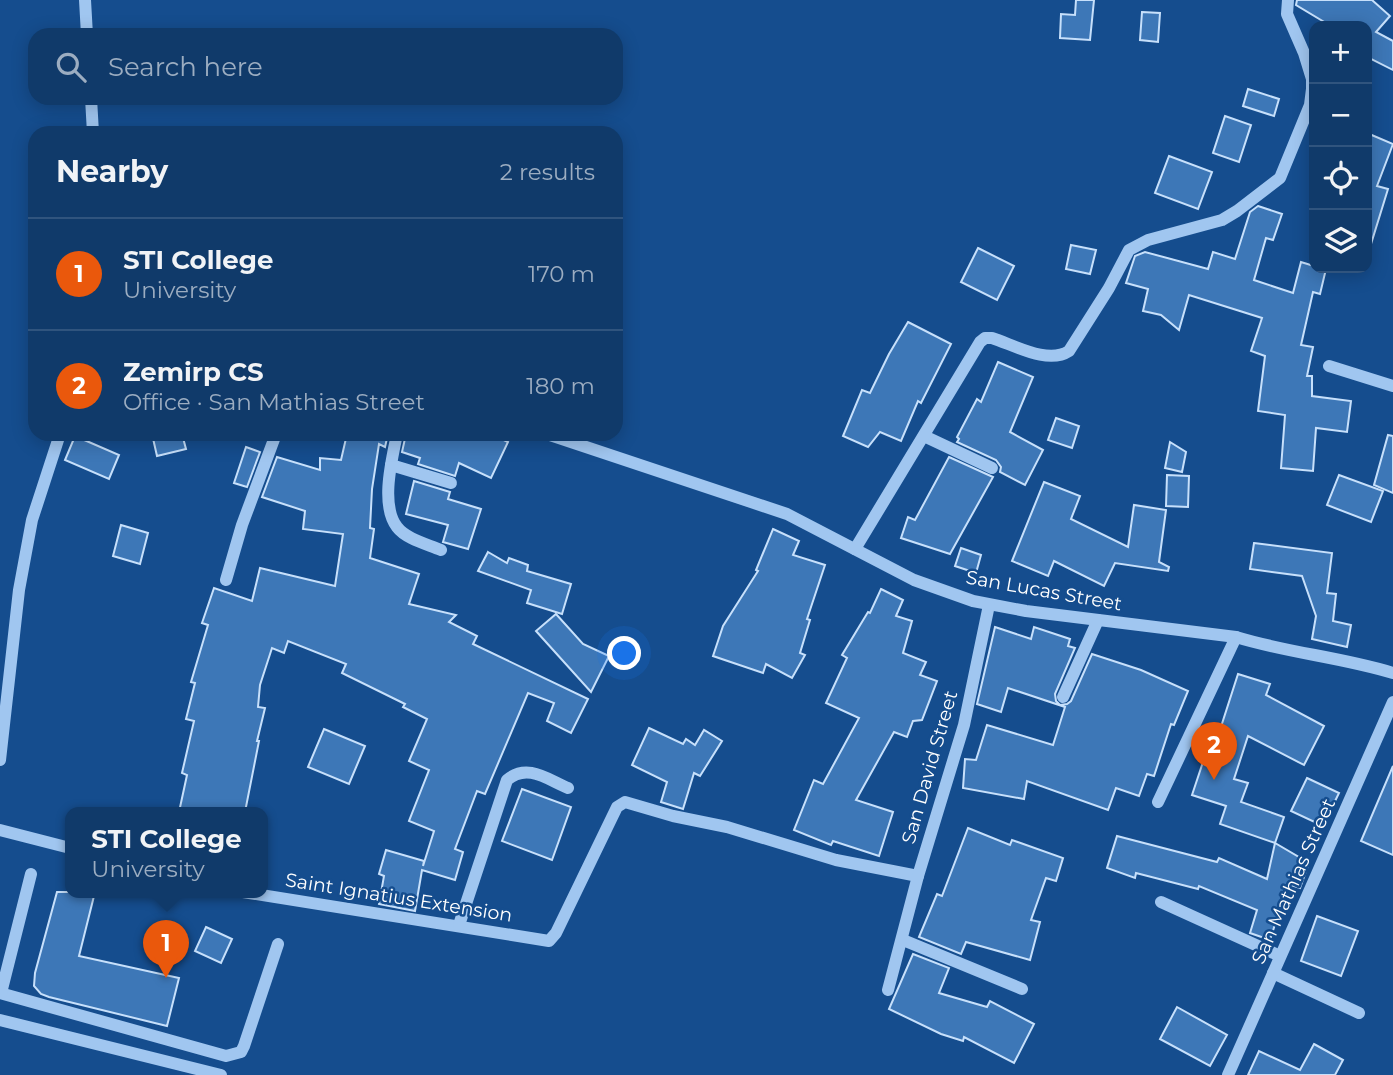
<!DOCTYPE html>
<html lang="en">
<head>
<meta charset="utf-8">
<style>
	:root { --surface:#103a6a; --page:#1e4572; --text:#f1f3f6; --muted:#9cadc1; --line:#30547e; --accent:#ea580c }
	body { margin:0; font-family:Montserrat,sans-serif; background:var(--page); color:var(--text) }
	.controls { position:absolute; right:21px; top:21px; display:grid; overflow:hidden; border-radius:14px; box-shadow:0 4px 18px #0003 }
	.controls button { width:63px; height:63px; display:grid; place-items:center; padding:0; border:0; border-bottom:2px solid var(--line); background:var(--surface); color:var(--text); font:35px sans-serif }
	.you { position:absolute; left:625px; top:654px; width:24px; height:24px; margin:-18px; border:5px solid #fff; border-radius:50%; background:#1a73e8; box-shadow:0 0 0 10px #1a73e833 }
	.badge { display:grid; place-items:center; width:46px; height:46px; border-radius:50%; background:var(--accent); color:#fff; font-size:23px; font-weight:700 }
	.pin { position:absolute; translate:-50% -58px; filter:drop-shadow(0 2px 4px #0008) }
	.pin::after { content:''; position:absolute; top:37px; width:24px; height:21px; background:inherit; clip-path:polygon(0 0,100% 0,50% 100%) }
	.popup { position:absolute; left:65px; top:807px; width:203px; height:91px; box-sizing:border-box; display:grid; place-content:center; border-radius:14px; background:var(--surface); filter:drop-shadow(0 2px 5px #0005); font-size:23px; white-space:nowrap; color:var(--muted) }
	.popup b { font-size:26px; color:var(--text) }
	.popup::after { content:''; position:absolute; left:50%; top:100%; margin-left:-14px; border:14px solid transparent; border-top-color:var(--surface) }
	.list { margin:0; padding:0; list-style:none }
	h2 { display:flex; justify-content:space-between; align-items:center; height:91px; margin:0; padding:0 28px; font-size:30px }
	h2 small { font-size:23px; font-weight:400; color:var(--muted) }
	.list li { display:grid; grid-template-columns:46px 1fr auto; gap:21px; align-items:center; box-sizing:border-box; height:112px; padding:0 28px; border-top:2px solid var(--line) }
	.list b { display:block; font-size:26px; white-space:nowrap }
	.list p { margin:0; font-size:23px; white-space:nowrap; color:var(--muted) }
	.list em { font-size:23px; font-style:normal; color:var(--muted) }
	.icon { flex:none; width:38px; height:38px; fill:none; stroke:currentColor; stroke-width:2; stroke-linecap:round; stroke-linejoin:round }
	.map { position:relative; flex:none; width:1393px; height:1075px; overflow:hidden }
	.search { position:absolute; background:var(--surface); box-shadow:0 4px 18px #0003; left:28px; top:28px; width:595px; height:77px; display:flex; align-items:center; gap:18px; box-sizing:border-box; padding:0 24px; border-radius:21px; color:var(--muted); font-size:26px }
	.panel { position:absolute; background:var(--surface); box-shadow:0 4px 18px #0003; left:28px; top:126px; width:595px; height:315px; border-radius:21px }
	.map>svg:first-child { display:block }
	.building { fill:#3d77b7; stroke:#c7e0fb; stroke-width:2 }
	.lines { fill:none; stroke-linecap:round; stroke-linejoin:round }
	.minor { stroke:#a0c6f0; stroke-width:12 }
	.labels { text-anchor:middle; stroke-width:5; stroke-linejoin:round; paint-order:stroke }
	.street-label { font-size:19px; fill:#fff; stroke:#154d8e }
</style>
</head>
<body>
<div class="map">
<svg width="1393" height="1075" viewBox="0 0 1393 1075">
	<rect width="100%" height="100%" fill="#154d8e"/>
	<!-- building -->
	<g class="building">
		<path d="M 1076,0 L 1094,0 L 1090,40 L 1060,38 L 1061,14 L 1075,15 Z"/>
		<path d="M 1297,0 L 1372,0 L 1390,16 L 1376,32 L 1393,41 L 1393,70 L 1367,57 L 1367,26 L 1331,26 L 1296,5 Z"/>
		<path d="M 1142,12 L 1160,13 L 1158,42 L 1140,40 Z"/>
		<path d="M 1248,89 L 1279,99 L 1274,116 L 1243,106 Z"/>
		<path d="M 1225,116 L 1251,125 L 1239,162 L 1213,153 Z"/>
		<path d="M 1367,133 L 1393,144 L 1377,186 L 1388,189 L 1371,244 L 1367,243 Z"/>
		<path d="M 1169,156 L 1212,172 L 1198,209 L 1155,193 Z"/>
		<path d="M 1258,206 L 1282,214 L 1273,240 L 1266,238 L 1254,280 L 1293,293 L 1301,262 L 1314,266 L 1314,268 L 1326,269 L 1320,294 L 1313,292 L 1301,345 L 1313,347 L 1307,376 L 1312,376 L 1312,396 L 1351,401 L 1347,432 L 1316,428 L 1313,471 L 1281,468 L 1285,415 L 1258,411 L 1265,356 L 1251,351 L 1262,318 L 1189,295 L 1179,330 L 1161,315 L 1143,311 L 1148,289 L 1126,283 L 1135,256 L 1145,252 L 1208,269 L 1213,252 L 1235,259 L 1250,212 Z"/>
		<path d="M 1071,245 L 1096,250 L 1090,274 L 1066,269 Z"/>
		<path d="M 978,248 L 1014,266 L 997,300 L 961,282 Z"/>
		<path d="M 908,322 L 951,344 L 921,403 L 918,401 L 901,441 L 880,432 L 868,447 L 843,436 L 862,390 L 870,393 L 889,354 Z"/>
		<path d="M 998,362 L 1033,377 L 1010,432 L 1043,450 L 1025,485 L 1000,472 L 1001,467 L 996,460 L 957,442 L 959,439 L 957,437 L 977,399 L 981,402 Z"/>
		<path d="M 1056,418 L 1079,426 L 1072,448 L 1048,440 Z"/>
		<path d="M 152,434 L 182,434 L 186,449 L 157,456 Z"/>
		<path d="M 347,434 L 388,434 L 385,447 L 379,444 L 372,489 L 370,528 L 374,529 L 370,558 L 419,574 L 409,604 L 456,615 L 449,622 L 477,636 L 473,644 L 588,699 L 571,733 L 547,721 L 554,703 L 528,693 L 485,794 L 477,791 L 455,849 L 463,852 L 455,880 L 422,870 L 415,911 L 379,904 L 384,876 L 379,874 L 386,850 L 424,861 L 423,866 L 434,831 L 409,821 L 429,770 L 409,761 L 427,719 L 403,707 L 405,704 L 342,673 L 346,664 L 288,641 L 284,653 L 272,648 L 260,685 L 258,707 L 265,708 L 257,741 L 259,741 L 245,812 L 179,812 L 187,775 L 182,773 L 194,721 L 186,719 L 195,683 L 191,682 L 208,625 L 202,623 L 214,588 L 252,601 L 260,568 L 335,586 L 343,534 L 303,529 L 305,511 L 262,497 L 277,457 L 320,470 L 320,458 L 341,460 Z"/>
		<path d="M 406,434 L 491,434 L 508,442 L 491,478 L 459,463 L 455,476 L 418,464 L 420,458 L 402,452 Z"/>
		<path d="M 1388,435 L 1393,436 L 1393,493 L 1374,485 Z"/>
		<path d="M 75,436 L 119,455 L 109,479 L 65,460 Z"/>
		<path d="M 1170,442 L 1186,452 L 1182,472 L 1165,468 Z"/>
		<path d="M 246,447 L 260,452 L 247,487 L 234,483 Z"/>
		<path d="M 949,457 L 993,477 L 950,554 L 901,538 L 908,517 L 915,520 Z"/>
		<path d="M 1167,475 L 1189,476 L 1188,507 L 1166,506 Z"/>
		<path d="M 1339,475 L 1383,491 L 1371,522 L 1327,505 Z"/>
		<path d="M 414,481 L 450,492 L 448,499 L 481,509 L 468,549 L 443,542 L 448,525 L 406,514 Z"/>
		<path d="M 1044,482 L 1080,496 L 1071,519 L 1128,547 L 1134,505 L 1166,510 L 1159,562 L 1169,567 L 1168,571 L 1115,563 L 1104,586 L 1054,561 L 1048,576 L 1012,561 Z"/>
		<path d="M 121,525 L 148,533 L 140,564 L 113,556 Z"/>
		<path d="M 773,529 L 799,541 L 793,555 L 825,565 L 807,619 L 810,620 L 800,653 L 805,655 L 792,678 L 766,664 L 763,673 L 713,656 L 723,626 L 758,571 L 756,570 Z"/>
		<path d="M 1254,543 L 1332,553 L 1327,593 L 1336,594 L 1333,621 L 1351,625 L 1347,647 L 1312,639 L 1316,616 L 1302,576 L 1250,569 Z"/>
		<path d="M 961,548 L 981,555 L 976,573 L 955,566 Z"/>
		<path d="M 488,552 L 507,563 L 509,558 L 528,565 L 527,571 L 571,584 L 562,614 L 527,603 L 531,590 L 478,571 Z"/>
		<path d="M 881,589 L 903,600 L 896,616 L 912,621 L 903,653 L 926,662 L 920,675 L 937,681 L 922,720 L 913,721 L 907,737 L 894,732 L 856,800 L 893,812 L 879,856 L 833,841 L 831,845 L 794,830 L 814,780 L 823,784 L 859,718 L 826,703 L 847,658 L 842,655 L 868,612 L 870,613 Z"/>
		<path d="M 556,614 L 583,644 L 609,656 L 591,692 L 536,631 Z"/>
		<path d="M 995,627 L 1031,639 L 1034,627 L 1070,639 L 1068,646 L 1075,648 L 1055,694 L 1056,701 L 1060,705 L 1067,704 L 1071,701 L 1092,654 L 1141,670 L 1188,691 L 1174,725 L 1171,724 L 1154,776 L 1147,774 L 1139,796 L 1116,788 L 1108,810 L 1027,781 L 1024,799 L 963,788 L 965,759 L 976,760 L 987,725 L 1053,745 L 1065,707 L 1008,688 L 1001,712 L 977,704 Z"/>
		<path d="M 1238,674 L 1270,684 L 1266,695 L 1324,726 L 1304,765 L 1248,736 L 1234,779 L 1248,783 L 1241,802 L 1284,817 L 1275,843 L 1220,824 L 1226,806 L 1192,795 L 1204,759 L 1208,760 L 1216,735 L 1218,736 Z"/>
		<path d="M 649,728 L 683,744 L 686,739 L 695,745 L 704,730 L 722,741 L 700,776 L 694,773 L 683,809 L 661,802 L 667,782 L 632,765 Z"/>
		<path d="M 324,729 L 365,746 L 349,784 L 308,767 Z"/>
		<path d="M 1393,766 L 1393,855 L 1361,841 Z"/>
		<path d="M 1307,778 L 1339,793 L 1323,826 L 1291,811 Z"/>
		<path d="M 522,789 L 571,807 L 552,860 L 502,841 Z"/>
		<path d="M 968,828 L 1010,845 L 1012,840 L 1063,858 L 1056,881 L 1046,878 L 1031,920 L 1040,922 L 1030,960 L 966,942 L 961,954 L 919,937 L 937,894 L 942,896 Z"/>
		<path d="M 1117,836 L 1217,862 L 1219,858 L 1267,879 L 1275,843 L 1309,863 L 1300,888 L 1288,884 L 1270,940 L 1250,933 L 1257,910 L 1199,886 L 1198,889 L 1136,873 L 1135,878 L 1107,868 Z"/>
		<path d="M 57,892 L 95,892 L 79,956 L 179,978 L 167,1026 L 49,997 L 41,994 L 34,986 L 35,973 Z"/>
		<path d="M 1317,916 L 1358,931 L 1341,976 L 1301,961 Z"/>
		<path d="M 206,927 L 232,939 L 221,963 L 195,951 Z"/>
		<path d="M 913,954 L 949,968 L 939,993 L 987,1007 L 990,1001 L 1034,1024 L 1014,1063 L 964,1037 L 963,1041 L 941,1034 L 889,1009 Z"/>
		<path d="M 1177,1007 L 1227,1035 L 1210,1066 L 1160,1039 Z"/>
		<path d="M 1314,1044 L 1343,1060 L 1335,1075 L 1248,1075 L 1259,1051 L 1300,1070 Z"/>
	</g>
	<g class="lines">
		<!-- minor -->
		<g class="minor">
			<path d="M 85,0 L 87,35"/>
			<path d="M 91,98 L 93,133"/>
			<path d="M 1329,366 L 1393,386"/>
			<path d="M 397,434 C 392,459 380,505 397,527 C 406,539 427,544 441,550"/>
			<path d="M 547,434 L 787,514 L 914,580 L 973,601 L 1026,611 L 1236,637 C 1288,653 1341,657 1393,673"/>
			<path d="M 924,436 L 992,468"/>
			<path d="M 391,465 L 451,483"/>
			<path d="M 855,549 L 980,342 L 985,338 L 992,338 C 1014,345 1048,365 1069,351 L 1109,288 L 1129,250 L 1148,240 L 1222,220 L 1237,211 L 1280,178 L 1310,105 L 1312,89 L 1312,79 L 1304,53 L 1287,14 L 1288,0"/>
			<path d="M 226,580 L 242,525 L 276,434"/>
			<path d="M 1063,697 L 1098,620"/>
			<path d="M 0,760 L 19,590 L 32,520 L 60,434"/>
			<path d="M 1158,802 L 1236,637"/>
			<path d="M 0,830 L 70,848"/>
			<path d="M 243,892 L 549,941 L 556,933 L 617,807 L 625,802 L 673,816 L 727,827 L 836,860 L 918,876"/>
			<path d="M 1161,902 L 1280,956"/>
			<path d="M 459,925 L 507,780 C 527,763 547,779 568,788"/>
			<path d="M 903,940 L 1022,989"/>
			<path d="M 1273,973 L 1359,1013"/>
			<path d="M 888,990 L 918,876 L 964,725 L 989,605"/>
			<path d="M 0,993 L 226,1056 L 241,1052 L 244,1046 L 278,944"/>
			<path d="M 1,993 L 31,874"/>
			<path d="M 0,1020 L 221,1075"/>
			<path d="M 1228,1075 L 1393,702"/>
		</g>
	</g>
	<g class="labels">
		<!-- street labels -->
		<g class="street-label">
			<text transform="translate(1044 590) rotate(10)" y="7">San Lucas Street</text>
			<text transform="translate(929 767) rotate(-74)" y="7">San David Street</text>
			<text transform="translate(1293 881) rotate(-66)" y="7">San Mathias Street</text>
			<text transform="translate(399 897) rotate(9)" y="7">Saint Ignatius Extension</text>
		</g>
	</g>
</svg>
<div class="controls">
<button>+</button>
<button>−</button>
<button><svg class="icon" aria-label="locate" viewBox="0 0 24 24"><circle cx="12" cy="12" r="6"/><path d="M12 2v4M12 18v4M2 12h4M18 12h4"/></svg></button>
<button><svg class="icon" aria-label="layers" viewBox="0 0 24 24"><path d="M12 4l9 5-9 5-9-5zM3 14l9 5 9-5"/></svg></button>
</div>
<div class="you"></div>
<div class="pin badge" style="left:166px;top:978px">1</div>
<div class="popup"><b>STI College</b>University</div>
<div class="pin badge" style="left:1214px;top:780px">2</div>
<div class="search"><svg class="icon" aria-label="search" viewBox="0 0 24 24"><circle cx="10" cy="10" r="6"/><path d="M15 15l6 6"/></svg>Search here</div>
<section class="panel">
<h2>Nearby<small>2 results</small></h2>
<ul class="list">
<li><span class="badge">1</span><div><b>STI College</b><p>University</p></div><em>170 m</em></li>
<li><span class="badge">2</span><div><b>Zemirp CS</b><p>Office · San Mathias Street</p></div><em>180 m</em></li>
</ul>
</section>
</div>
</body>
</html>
